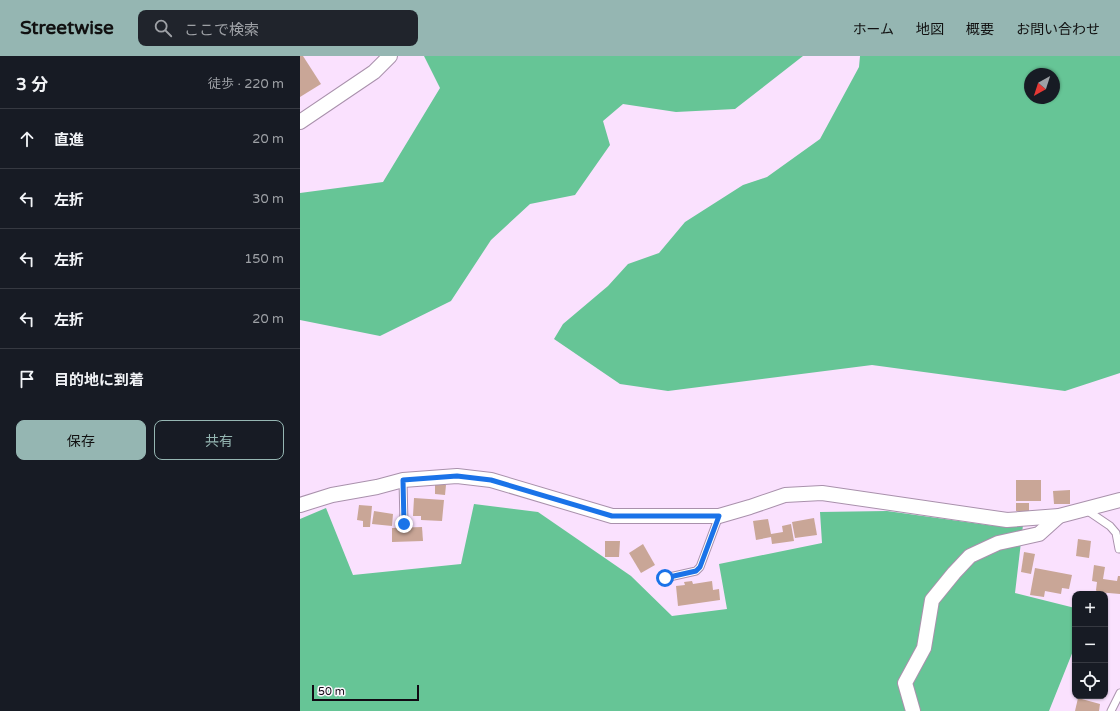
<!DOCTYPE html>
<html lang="ja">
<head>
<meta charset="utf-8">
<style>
	:root { --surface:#171b24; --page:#20242c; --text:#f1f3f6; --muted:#9ea1a6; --line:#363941; --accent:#95b6b2 }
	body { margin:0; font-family:"Varela Round","Noto Sans JP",sans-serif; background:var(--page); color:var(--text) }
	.controls { position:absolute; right:12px; bottom:12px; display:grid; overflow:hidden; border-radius:8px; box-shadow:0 1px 3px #0004 }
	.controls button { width:36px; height:36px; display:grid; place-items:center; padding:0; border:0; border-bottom:1px solid var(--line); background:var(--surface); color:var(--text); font:20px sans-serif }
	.compass { position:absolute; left:724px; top:12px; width:36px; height:36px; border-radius:50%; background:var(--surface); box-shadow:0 1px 3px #0004; rotate:219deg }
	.scale { position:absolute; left:12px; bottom:10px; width:107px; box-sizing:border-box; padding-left:4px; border:2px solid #110913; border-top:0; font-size:11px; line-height:14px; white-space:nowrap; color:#110913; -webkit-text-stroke:3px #fbf6fc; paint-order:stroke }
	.stop { position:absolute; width:12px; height:12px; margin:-9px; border:3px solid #1a73e8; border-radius:50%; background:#fff }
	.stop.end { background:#1a73e8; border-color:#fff; box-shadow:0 1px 4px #0008 }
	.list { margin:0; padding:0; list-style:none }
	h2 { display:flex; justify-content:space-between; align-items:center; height:52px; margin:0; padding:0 16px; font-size:17px }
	h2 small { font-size:13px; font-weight:400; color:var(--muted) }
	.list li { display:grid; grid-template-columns:26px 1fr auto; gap:12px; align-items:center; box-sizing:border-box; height:60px; padding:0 16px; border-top:1px solid var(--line) }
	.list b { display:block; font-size:15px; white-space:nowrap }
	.list em { font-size:13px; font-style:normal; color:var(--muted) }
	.actions { display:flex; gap:8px; padding:12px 16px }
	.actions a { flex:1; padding:9px 0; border:1px solid var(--accent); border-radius:8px; text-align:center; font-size:14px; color:var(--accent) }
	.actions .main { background:var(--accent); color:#111 }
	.icon { flex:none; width:22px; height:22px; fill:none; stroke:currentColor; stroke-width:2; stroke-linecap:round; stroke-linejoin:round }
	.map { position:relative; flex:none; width:820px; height:655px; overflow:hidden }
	header { display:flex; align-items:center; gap:24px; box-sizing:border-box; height:56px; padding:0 20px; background:var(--accent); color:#111 }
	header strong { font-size:19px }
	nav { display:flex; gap:22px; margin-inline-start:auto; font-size:14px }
	.search { width:280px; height:36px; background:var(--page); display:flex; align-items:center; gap:10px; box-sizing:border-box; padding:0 14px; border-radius:8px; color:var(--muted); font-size:15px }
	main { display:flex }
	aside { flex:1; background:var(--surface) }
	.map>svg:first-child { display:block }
	.forest { fill:#66c596; fill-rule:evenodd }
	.building { fill:#c9a697 }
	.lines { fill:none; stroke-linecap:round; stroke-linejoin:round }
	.lane-casing { stroke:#a991ac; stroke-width:9 }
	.street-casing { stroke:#a991ac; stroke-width:16 }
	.lane { stroke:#fff; stroke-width:7 }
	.street { stroke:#fff; stroke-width:14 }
	.route { stroke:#1a73e8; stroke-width:5 }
</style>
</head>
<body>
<header>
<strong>Streetwise</strong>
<div class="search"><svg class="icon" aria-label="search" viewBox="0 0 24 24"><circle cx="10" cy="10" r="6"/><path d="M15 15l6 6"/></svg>ここで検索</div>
<nav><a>ホーム</a><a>地図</a><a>概要</a><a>お問い合わせ</a></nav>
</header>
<main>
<aside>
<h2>3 分<small>徒歩 · 220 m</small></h2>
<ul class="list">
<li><svg class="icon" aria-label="ahead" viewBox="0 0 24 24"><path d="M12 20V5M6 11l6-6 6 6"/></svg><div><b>直進</b></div><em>20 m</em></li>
<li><svg class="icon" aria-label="left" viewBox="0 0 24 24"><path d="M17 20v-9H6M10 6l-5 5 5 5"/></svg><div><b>左折</b></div><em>30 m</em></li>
<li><svg class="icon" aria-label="left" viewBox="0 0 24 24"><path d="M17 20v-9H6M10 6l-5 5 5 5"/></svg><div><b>左折</b></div><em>150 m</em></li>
<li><svg class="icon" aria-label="left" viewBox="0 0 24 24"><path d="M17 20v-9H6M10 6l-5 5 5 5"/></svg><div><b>左折</b></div><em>20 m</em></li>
<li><svg class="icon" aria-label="arrive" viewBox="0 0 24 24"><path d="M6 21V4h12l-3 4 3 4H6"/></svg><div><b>目的地に到着</b></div></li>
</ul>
<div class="actions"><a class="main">保存</a><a>共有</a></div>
</aside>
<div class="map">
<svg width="820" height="655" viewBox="0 0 820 655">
	<rect width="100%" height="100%" fill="#fae1fe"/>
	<!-- forest -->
	<g class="forest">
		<path d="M 124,0 L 503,0 L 435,53 L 376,56 L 323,48 L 303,65 L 310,89 L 275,139 L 230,148 L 191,184 L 151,245 L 80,280 L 0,264 L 0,137 L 83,126 L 140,32 Z"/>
		<path d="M 560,0 L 820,0 L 820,317 L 765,335 L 572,309 L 368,335 L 320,328 L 254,283 L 263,268 L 308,230 L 328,208 L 359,197 L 385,166 L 443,129 L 467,121 L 520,83 L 559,11 ZM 730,18 L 754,18 L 754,42 L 730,42 Z"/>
		<path d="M 174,448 L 238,456 L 331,520 L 372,560 L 427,553 L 419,508 L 522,487 L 520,456 L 587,455 L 695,470 L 723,469 L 715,537 L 775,552 L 775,590 L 749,655 L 0,655 L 0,463 L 26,452 L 53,519 L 161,508 Z"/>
	</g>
	<!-- building -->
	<g class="building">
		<path d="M 0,0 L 3,0 L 21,28 L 0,41 Z"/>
		<rect x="716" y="424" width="25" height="21"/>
		<path d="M 135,428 L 146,429 L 145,439 L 135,438 Z"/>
		<path d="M 770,434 L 770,448 L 754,448 L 753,435 Z"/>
		<path d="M 114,442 L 144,444 L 142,465 L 121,464 L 121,460 L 113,460 Z"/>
		<path d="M 716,447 L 729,447 L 729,456 L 716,455 Z"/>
		<path d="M 59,449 L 72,450 L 70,471 L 63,471 L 63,465 L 57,464 Z"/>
		<path d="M 74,455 L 93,458 L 92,470 L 72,468 Z"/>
		<path d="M 514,462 L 517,479 L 495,482 L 492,466 Z"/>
		<path d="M 468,463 L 471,478 L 483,476 L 482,470 L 491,468 L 494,485 L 472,488 L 471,481 L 456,484 L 453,465 Z"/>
		<path d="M 122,471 L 123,485 L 92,486 L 92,472 Z"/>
		<path d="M 778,483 L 791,485 L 789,502 L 776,500 Z"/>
		<path d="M 305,485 L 320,485 L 319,501 L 305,501 Z"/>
		<path d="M 343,488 L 355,509 L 341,517 L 329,497 Z"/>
		<path d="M 724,496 L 735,498 L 731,518 L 721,516 Z"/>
		<path d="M 794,509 L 805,511 L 803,523 L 817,525 L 818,520 L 820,520 L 820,538 L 797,536 L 796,534 L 797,526 L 792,525 Z"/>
		<path d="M 735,512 L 772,519 L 769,533 L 762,532 L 761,538 L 745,535 L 744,541 L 730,539 Z"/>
		<path d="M 392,525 L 393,528 L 412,525 L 413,534 L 419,533 L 420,544 L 378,550 L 376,530 L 385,529 L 384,526 Z"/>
		<path d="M 778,642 L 800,648 L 799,655 L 775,655 Z"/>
	</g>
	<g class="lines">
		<!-- lane casing -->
		<g class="lane-casing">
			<g id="lane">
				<path d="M 103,424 L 104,468"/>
				<path d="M 785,453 L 810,470 L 816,477 L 819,493"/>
				<path d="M 365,522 L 396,515 L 400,511 L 419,460"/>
				<path d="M 811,655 L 820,637"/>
			</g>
		</g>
		<!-- street casing -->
		<g class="street-casing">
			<g id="street">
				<path d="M 0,66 L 74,16 L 90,0"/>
				<path d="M 0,449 L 32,439 L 77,431 L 103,424 L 157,420 L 191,424 L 312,460 L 419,460 L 450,451 L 485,439 L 522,437 L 707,464 L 759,460 L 820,444"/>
				<path d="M 613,655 L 605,627 L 624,592 L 632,544 L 654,517 L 670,500 L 698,487 L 739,478 L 759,460"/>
			</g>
		</g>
		<!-- lane -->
		<use href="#lane" class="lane"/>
		<!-- street -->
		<use href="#street" class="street"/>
	</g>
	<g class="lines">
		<!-- route -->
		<path class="route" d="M 104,468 L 103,424 L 157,420 L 191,424 L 312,460 L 419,460 L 400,511 L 396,515 L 365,522"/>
	</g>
</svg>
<div class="controls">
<button>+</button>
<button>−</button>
<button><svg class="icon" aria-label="locate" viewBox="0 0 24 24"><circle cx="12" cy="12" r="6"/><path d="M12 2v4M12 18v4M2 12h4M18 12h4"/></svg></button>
</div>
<svg class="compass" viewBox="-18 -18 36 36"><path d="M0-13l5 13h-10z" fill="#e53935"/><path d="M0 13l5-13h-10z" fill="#9ea1a6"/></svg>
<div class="scale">50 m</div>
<div class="stop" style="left:365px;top:522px"></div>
<div class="stop end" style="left:104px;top:468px"></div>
</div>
</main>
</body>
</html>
